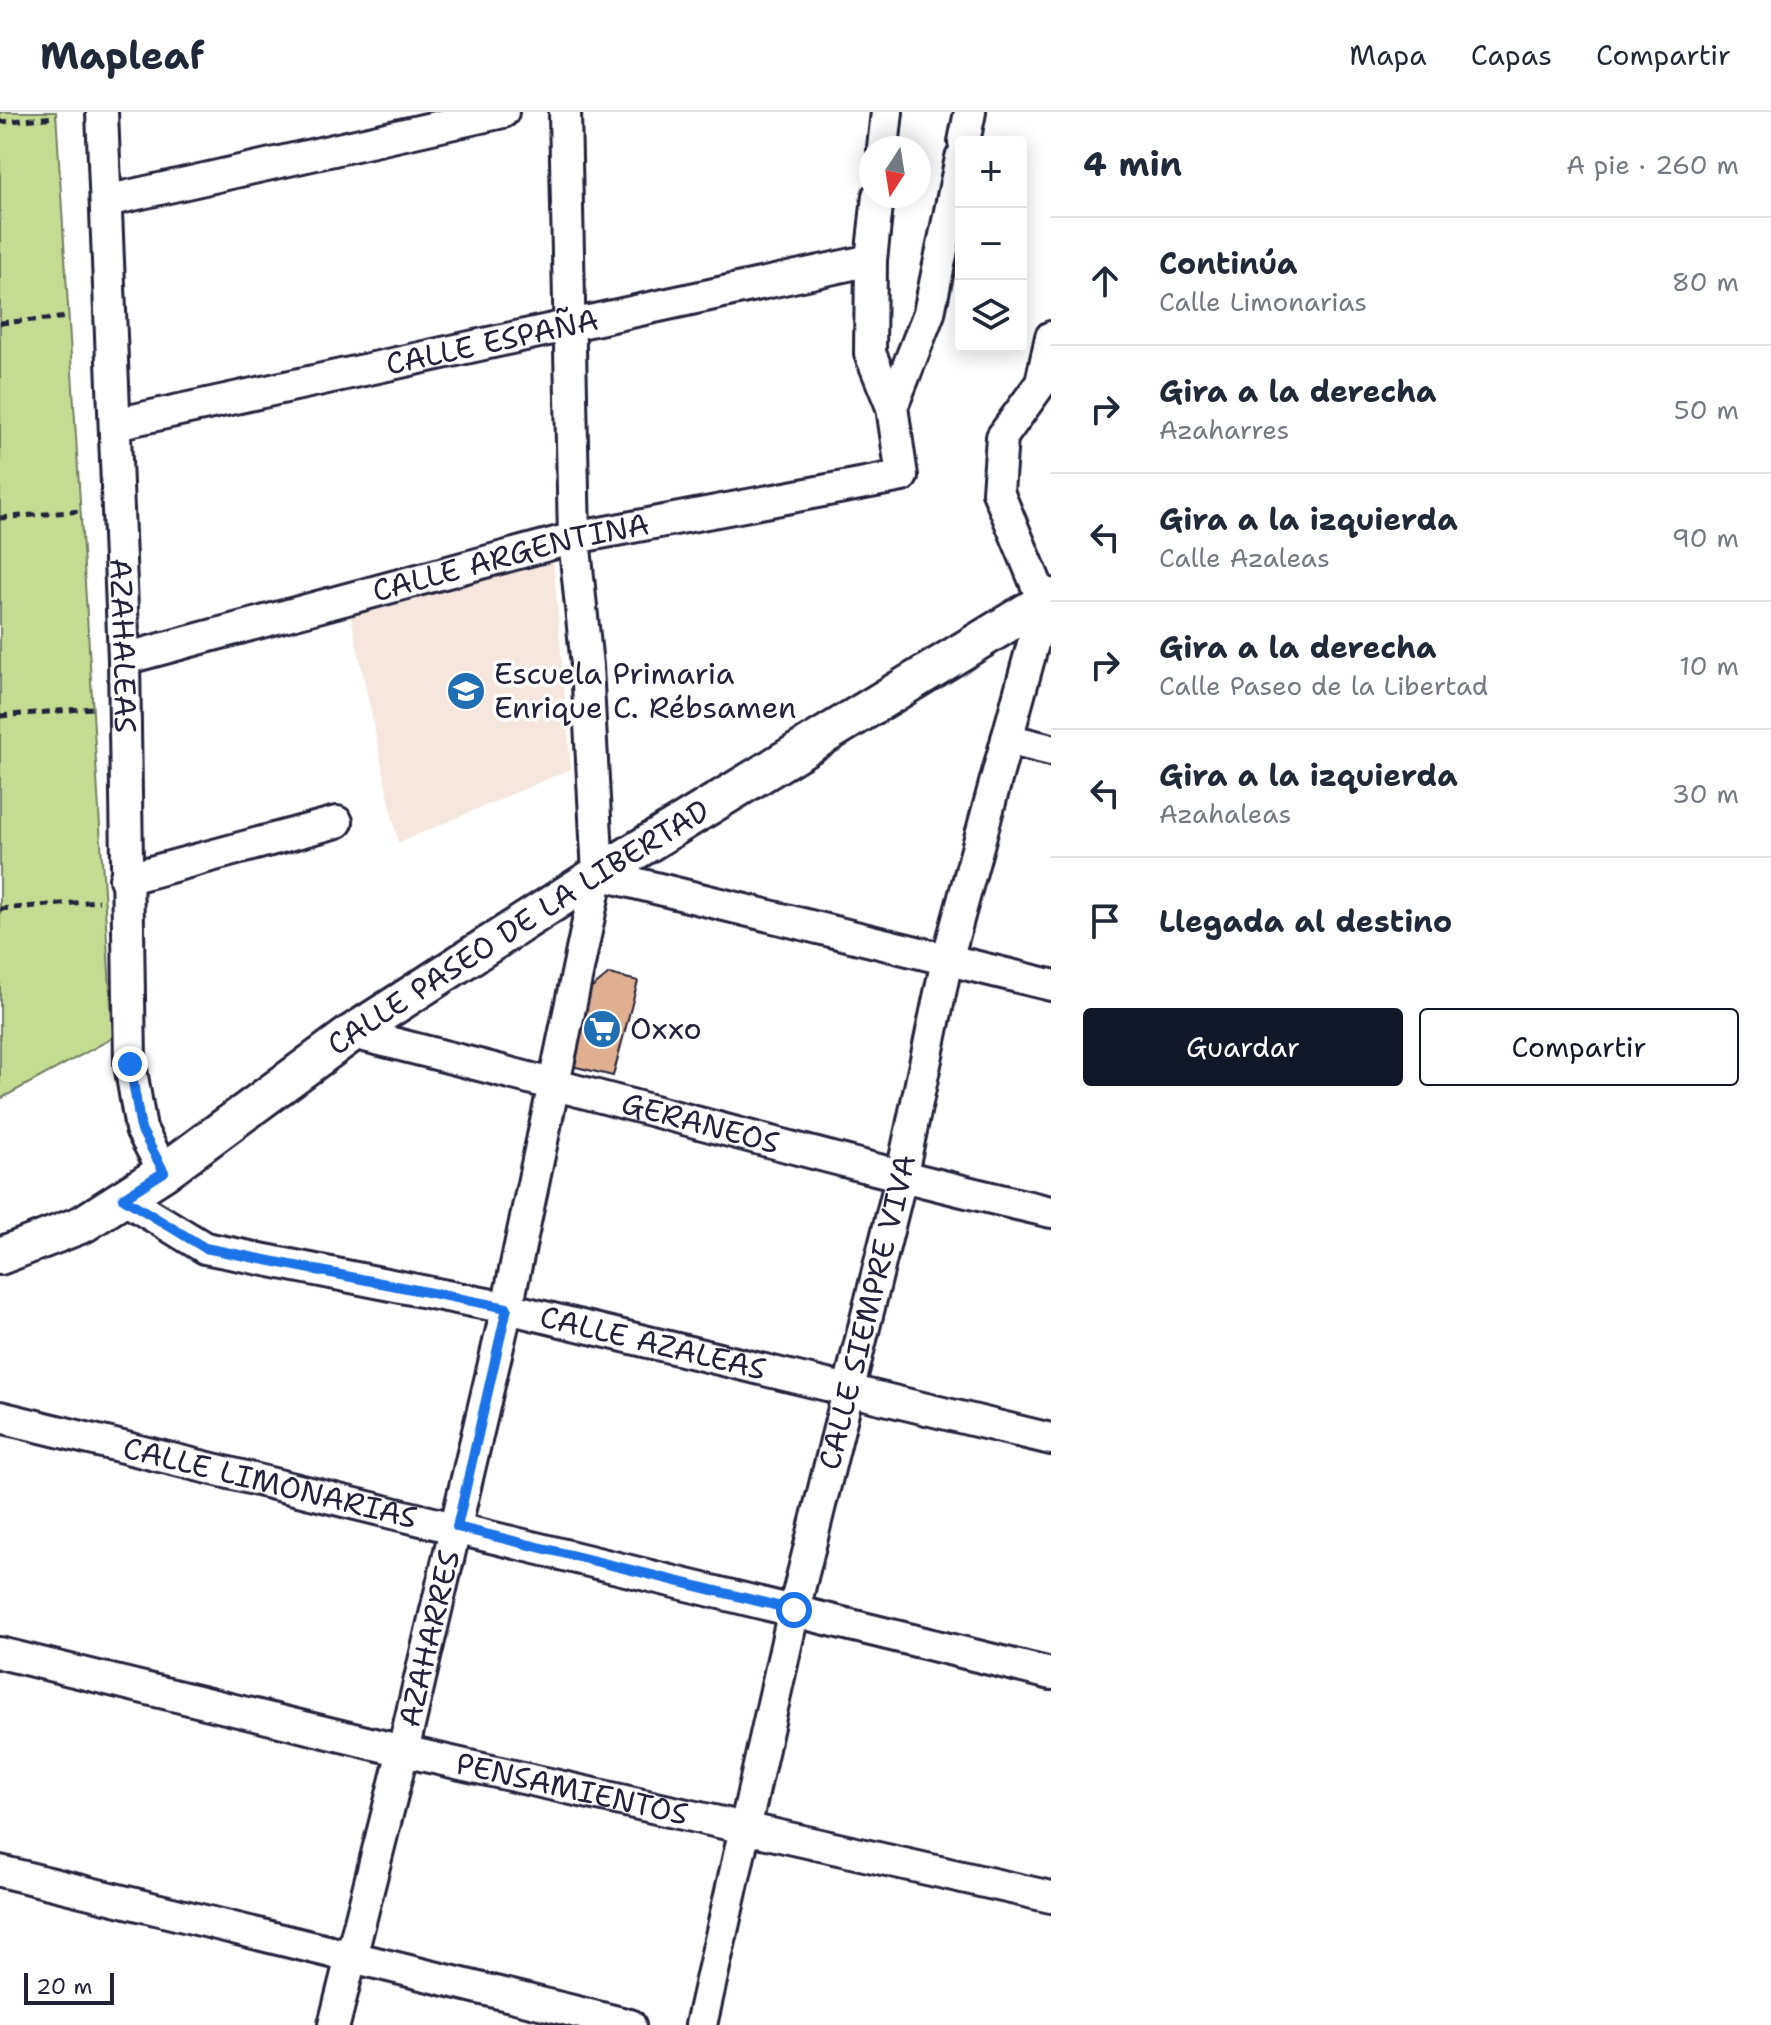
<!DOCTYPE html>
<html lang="es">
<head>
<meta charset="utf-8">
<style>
	:root { --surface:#fff; --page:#f2f2f3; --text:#1f2937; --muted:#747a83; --line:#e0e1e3; --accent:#111827 }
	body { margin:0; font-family:"Shantell Sans",sans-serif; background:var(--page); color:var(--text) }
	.controls { position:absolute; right:24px; top:24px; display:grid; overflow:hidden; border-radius:8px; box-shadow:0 4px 20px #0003 }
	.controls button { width:72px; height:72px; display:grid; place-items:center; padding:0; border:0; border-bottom:2px solid var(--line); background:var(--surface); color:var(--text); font:40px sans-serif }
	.compass { position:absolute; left:859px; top:24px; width:72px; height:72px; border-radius:50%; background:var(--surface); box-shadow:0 4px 20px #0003; rotate:192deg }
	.scale { position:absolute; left:24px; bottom:20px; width:90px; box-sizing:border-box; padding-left:8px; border:4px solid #22223b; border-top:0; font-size:22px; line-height:28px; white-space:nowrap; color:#22223b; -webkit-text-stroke:6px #fff; paint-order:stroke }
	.stop { position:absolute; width:24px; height:24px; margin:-18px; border:6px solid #1a73e8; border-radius:50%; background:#fff }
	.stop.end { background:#1a73e8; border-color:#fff; box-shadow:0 2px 8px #0008 }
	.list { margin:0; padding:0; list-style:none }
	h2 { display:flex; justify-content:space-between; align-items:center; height:104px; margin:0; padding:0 32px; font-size:34px }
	h2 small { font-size:26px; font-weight:400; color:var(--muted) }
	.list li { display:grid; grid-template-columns:52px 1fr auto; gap:24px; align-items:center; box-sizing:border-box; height:128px; padding:0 32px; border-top:2px solid var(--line) }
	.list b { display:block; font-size:30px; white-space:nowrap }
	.list p { margin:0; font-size:26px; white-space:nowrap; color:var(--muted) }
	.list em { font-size:26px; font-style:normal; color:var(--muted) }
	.actions { display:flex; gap:16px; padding:24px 32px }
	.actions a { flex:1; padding:18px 0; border:2px solid var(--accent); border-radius:8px; text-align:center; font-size:28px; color:var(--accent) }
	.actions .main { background:var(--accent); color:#fff }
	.icon { flex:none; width:44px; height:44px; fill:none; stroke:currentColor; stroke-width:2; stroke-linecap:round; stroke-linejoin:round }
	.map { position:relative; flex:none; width:1051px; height:1913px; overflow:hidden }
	header { display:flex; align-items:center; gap:48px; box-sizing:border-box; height:112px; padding:0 40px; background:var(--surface); border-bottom:2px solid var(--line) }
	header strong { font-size:38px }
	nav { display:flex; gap:44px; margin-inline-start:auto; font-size:28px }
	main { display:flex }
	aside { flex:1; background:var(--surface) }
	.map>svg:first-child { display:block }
	.built { fill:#f5e7de }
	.green { fill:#c4dc92; stroke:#737f66; stroke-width:2 }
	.building { fill:#dfaf90; stroke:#22223b; stroke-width:2 }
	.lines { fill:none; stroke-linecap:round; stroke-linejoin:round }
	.minor-casing { stroke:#22223b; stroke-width:36 }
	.tertiary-casing { stroke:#22223b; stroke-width:42 }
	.path { stroke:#22223b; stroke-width:5; stroke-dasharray:8 6; stroke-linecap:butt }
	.minor { stroke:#fff; stroke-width:30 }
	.tertiary { stroke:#fff; stroke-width:36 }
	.route { stroke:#1a73e8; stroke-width:10 }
	.labels { text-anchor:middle; stroke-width:7; stroke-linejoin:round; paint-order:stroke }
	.street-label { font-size:30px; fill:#22223b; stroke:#fff }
	.poi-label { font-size:30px; fill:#22223b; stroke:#fff; text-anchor:start }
</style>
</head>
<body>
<header>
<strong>Mapleaf</strong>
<nav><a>Mapa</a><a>Capas</a><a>Compartir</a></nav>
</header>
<main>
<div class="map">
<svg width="1051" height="1913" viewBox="0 0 1051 1913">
	<rect width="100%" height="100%" fill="#fff"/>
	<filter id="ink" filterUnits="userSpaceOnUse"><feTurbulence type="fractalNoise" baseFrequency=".0125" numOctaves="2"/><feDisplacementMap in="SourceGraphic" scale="16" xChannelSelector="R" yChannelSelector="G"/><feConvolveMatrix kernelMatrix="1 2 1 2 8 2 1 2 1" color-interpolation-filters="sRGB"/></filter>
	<g filter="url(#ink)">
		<!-- built -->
		<path class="built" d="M 553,446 L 571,657 L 398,731 L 350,500 Z"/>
		<!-- green -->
		<path class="green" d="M 0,0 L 56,0 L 113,926 L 0,987 Z"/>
		<!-- building -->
		<path class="building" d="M 609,862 L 638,869 L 613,964 L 568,953 L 587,880 Z"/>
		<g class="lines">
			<!-- minor casing -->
			<g class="minor-casing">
				<g id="minor">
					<path id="s1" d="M 102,0 L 124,547 L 130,952 L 141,1017 L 164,1060"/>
					<path d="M 964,30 L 970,0"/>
					<path d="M 883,36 L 887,0"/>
					<path d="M 878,84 L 871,148 L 870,241 L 892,295"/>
					<path d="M 106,89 L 503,0"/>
					<path id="s2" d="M 115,312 L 871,148"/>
					<path id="s3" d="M 124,547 L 574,426 L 902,364 L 892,295 L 929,201 L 961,46"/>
					<path d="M 1007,627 L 1051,638"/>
					<path d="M 598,762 L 1051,873"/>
					<path d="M 125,767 L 337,710"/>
					<path id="s4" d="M 352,921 C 586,978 817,1046 1051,1100"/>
					<path id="s5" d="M 123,1086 L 205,1136 L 507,1196 L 1051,1327"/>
					<path id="s6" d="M 0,1305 L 1051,1562"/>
					<path id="s7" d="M 0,1541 L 403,1639 L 1051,1785"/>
					<path d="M 0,1759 L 630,1913"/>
					<path id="s8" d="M 334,1913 L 403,1639 L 507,1196 L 598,762 L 587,554 L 574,426 L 565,0"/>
					<path id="s9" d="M 701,1913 L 794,1498 L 901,1066 L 947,848 L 1044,491 L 998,380 L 1002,325 L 1041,271 L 1051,225"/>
				</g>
			</g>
			<!-- tertiary casing -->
			<g class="tertiary-casing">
				<g id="tertiary">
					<path id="s10" d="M 0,1144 L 83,1112 L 164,1060 L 352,921 L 598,762 L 1051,485"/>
				</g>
			</g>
			<!-- path -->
			<g class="path">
				<path d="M 0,10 L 56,5"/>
				<path d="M 0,211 L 69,205"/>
				<path d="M 0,406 L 80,399"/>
				<path d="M 0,604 L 93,596"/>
				<path d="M 0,797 L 99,789"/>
			</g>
			<!-- minor -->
			<use href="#minor" class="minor"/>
			<!-- tertiary -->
			<use href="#tertiary" class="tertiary"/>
		</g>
	</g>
	<g class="lines" filter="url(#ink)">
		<!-- route -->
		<path class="route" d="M 130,952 L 141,1017 L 164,1060 L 123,1086 L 205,1136 L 507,1196 L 457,1415 L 794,1498"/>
	</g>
	<!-- icons -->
	<defs>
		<g id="school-disc" transform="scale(2)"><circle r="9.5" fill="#1f6fb2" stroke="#fff"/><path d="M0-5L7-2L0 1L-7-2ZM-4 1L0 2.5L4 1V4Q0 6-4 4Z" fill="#fff"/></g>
		<g id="supermarket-disc" transform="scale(2)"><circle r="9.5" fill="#1f6fb2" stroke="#fff"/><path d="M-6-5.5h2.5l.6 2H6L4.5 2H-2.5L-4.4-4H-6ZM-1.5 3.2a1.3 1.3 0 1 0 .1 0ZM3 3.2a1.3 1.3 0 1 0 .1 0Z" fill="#fff"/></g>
	</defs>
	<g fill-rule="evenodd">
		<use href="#school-disc" x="466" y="579"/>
		<use href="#supermarket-disc" x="602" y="917"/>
	</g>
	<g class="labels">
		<!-- street labels -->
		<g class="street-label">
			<text dy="10" stroke="none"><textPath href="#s2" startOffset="386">CALLE ESPAÑA</textPath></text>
			<text dy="10" stroke="none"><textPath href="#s3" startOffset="400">CALLE ARGENTINA</textPath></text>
			<text dy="10" stroke="none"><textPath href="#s1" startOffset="534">AZAHALEAS</textPath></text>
			<text dy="10" stroke="none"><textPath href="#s10" startOffset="616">CALLE PASEO DE LA LIBERTAD</textPath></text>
			<text dy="10" stroke="none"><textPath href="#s4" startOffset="360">GERANEOS</textPath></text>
			<text dy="10" stroke="none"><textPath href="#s9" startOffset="732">CALLE SIEMPRE VIVA</textPath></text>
			<text dy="10" stroke="none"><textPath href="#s5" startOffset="554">CALLE AZALEAS</textPath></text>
			<text dy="10" stroke="none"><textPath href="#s6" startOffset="278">CALLE LIMONARIAS</textPath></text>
			<text dy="10" stroke="none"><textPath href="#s8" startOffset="398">AZAHARRES</textPath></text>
			<text dy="10" stroke="none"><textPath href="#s7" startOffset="588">PENSAMIENTOS</textPath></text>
		</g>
		<!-- poi labels -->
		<g class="poi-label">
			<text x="494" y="572">Escuela Primaria<tspan x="494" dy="34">Enrique C. Rébsamen</tspan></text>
			<text x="630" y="927">Oxxo</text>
		</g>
	</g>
</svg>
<div class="controls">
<button>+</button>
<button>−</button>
<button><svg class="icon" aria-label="layers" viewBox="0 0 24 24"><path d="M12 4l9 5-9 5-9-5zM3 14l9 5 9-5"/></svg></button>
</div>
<svg class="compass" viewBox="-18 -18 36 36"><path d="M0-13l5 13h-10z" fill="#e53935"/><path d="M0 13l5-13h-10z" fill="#747a83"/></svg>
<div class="scale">20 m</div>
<div class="stop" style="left:794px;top:1498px"></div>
<div class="stop end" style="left:130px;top:952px"></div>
</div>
<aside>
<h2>4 min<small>A pie · 260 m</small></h2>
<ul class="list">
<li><svg class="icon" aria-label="ahead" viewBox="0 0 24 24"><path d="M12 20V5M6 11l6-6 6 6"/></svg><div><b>Continúa</b><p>Calle Limonarias</p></div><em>80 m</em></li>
<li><svg class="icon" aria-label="right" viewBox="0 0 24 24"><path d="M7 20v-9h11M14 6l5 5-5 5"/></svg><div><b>Gira a la derecha</b><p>Azaharres</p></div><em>50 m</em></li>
<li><svg class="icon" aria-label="left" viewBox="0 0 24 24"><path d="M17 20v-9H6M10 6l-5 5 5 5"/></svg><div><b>Gira a la izquierda</b><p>Calle Azaleas</p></div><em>90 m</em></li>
<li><svg class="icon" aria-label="right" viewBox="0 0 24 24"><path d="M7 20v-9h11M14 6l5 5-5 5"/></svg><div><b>Gira a la derecha</b><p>Calle Paseo de la Libertad</p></div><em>10 m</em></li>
<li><svg class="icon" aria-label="left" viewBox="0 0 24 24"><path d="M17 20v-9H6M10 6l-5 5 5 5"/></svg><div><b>Gira a la izquierda</b><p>Azahaleas</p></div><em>30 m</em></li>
<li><svg class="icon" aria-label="arrive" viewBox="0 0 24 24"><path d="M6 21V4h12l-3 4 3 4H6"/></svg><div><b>Llegada al destino</b></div></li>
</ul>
<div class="actions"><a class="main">Guardar</a><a>Compartir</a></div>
</aside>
</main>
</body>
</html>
